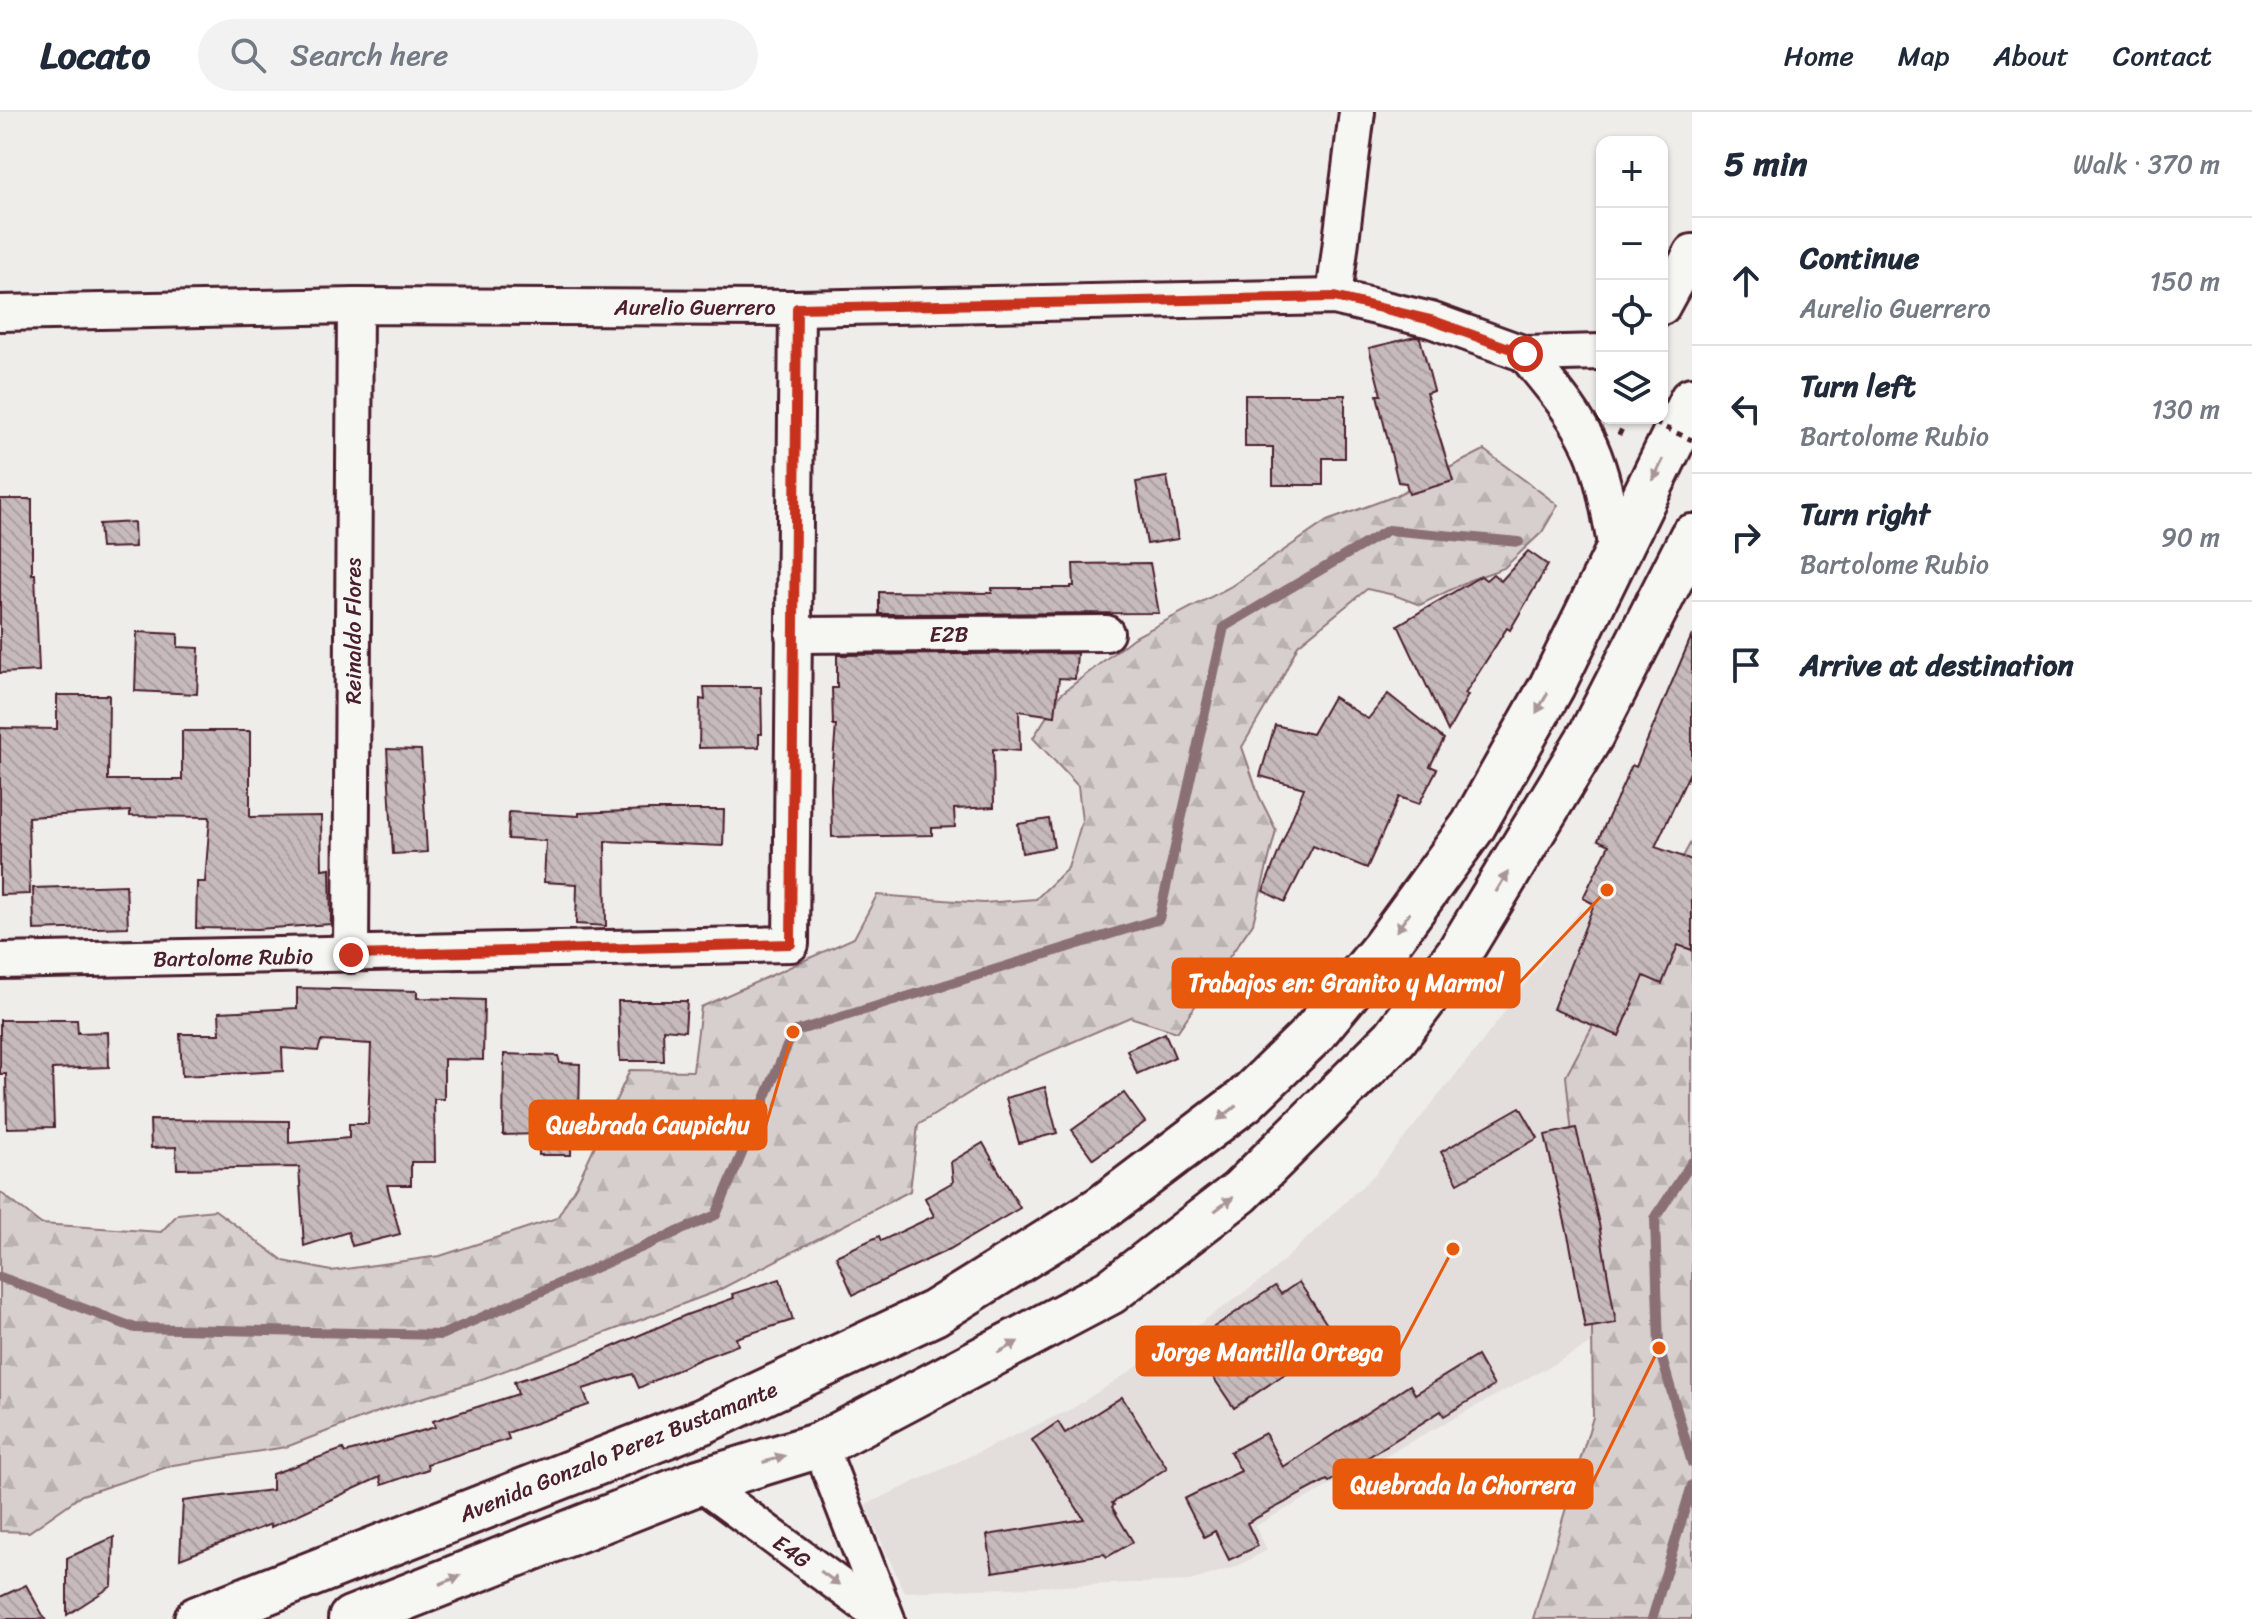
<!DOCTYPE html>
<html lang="en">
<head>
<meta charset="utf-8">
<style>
	:root { --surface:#fff; --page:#f2f2f3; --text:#1f2937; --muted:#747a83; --line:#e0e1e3 }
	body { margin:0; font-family:Sriracha,sans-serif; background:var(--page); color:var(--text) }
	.controls { position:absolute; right:24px; top:24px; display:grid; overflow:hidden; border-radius:16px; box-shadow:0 2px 6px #0004 }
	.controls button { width:72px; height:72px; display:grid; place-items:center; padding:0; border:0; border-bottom:2px solid var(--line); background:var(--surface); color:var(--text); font:40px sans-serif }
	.stop { position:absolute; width:24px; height:24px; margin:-18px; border:6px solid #c8321e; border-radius:50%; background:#fff }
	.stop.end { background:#c8321e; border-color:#fff; box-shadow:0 2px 8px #0008 }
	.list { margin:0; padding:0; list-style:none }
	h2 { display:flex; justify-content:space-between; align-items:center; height:104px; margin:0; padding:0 32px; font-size:34px }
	h2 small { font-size:26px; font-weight:400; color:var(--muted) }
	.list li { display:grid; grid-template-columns:52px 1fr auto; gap:24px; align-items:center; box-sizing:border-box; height:128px; padding:0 32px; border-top:2px solid var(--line) }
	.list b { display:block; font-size:30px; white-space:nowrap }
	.list p { margin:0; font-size:26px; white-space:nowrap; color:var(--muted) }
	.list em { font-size:26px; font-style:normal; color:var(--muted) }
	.icon { flex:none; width:44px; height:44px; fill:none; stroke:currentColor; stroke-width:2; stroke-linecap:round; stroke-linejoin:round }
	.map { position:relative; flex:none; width:1692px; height:1507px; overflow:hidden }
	header { display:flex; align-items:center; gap:48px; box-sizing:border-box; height:112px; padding:0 40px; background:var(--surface); border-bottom:2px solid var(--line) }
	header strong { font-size:38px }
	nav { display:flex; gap:44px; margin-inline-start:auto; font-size:28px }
	.search { width:560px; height:72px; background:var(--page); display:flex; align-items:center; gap:20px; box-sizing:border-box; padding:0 28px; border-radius:44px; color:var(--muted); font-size:30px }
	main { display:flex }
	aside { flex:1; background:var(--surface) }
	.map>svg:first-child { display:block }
	.built { fill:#e3dedc }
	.forest { fill:url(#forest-firs); stroke:#90777c; stroke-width:2 }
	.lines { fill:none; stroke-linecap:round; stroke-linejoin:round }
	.stream { stroke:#8a6f74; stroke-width:10 }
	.building { fill:url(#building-back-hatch); stroke:#4a1f2b; stroke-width:2 }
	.minor-casing { stroke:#4a1f2b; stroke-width:40 }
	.major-casing { stroke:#4a1f2b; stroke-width:50 }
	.path { stroke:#4a1f2b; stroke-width:5; stroke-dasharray:6 6; stroke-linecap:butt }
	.minor { stroke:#f6f6f2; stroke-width:34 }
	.major { stroke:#f6f6f2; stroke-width:44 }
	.path-bridge { stroke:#4a1f2b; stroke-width:5; stroke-dasharray:6 6; stroke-linecap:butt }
	.oneway { fill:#a99598 }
	.route { stroke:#c8321e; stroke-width:10 }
	.labels { text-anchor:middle; stroke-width:6; stroke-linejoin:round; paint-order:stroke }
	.street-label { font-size:22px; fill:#4a1f2b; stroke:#f6f6f2 }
	.leader { fill:none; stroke:#e8590c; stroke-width:3 }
	.callout-dot { fill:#e8590c; stroke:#f6f6f2; stroke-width:3 }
	.callout { fill:#e8590c; stroke:#e8590c; stroke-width:3 }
	.callout-label { font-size:24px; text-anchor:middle; font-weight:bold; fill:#fff }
</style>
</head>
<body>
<header>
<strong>Locato</strong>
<div class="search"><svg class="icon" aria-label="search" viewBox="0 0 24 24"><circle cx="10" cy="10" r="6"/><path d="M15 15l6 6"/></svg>Search here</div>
<nav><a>Home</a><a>Map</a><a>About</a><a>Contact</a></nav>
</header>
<main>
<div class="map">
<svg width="1692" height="1507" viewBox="0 0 1692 1507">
	<defs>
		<pattern id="forest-firs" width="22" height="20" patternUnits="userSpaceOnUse" patternTransform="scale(2)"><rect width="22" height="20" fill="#d7cfce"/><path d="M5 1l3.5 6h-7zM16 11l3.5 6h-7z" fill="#bab1b1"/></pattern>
		<pattern id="building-back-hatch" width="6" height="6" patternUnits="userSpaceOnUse" patternTransform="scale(2)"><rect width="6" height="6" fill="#c6babb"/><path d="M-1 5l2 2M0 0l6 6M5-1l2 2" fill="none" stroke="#ac9fa1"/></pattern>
	</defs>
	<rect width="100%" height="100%" fill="#efedea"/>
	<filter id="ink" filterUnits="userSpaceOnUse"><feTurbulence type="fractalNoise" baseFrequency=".0125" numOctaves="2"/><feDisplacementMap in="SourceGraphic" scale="16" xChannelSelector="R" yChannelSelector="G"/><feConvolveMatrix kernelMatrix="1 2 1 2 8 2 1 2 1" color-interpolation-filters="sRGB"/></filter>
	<g filter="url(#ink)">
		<!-- built -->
		<path class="built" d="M 1580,798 L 1692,846 L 1622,1215 L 1255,1414 L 1267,1438 L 1236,1455 L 1190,1469 L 904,1480 L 865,1393 L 1073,1296 L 1154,1244 L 1267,1164 L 1376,1061 L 1482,930 Z"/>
		<!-- forest -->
		<g class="forest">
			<path d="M 1484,338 L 1558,393 L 1542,420 L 1504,456 L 1470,468 L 1420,493 L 1394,483 L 1367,477 L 1298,533 L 1280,570 L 1242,635 L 1259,684 L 1276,718 L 1253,811 L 1177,920 L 1130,905 L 1001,961 L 918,1013 L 910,1079 L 715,1180 L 474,1270 L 386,1297 L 286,1335 L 173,1353 L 82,1383 L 29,1420 L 0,1419 L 0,1080 L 41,1112 L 161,1120 L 178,1102 L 215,1098 L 284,1149 L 331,1159 L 440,1144 L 557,1106 L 577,1072 L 630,958 L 693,959 L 701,895 L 854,826 L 877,783 L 983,791 L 1036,787 L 1068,756 L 1082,709 L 1078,674 L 1033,626 L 1061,582 L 1133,526 L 1230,475 L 1327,409 L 1395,384 Z"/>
			<path d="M 1692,728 L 1692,1507 L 1533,1507 L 1593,1305 L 1592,1216 L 1566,964 Z"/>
		</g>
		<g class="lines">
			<!-- stream -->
			<g class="stream">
				<path d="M 1692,1050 L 1655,1106 L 1659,1236 L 1692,1351"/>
				<path d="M 0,1165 L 135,1216 L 441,1223 L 716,1103 L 793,920 L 1159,807 L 1224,515 L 1388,418 L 1519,430"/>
				<path d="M 1652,1507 L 1692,1373"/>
			</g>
		</g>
		<!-- building -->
		<g class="building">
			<path d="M 1415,225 L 1420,226 L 1434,279 L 1426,281 L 1453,369 L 1409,382 L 1406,371 L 1398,370 L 1377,283 L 1381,283 L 1369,236 Z"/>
			<path d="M 1245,283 L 1345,283 L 1345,346 L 1323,346 L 1323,373 L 1273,373 L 1273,335 L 1245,335 Z"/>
			<path d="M 1167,365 L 1178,427 L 1147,432 L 1136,370 Z"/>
			<path d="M 0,387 L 32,387 L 32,462 L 35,462 L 39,559 L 0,561 Z"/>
			<path d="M 134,410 L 135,435 L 101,436 L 99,412 Z"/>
			<path d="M 1528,439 L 1548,453 L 1510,518 L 1507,516 L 1465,582 L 1468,583 L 1448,619 L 1398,513 L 1481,464 L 1486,468 L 1493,462 L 1501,469 Z"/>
			<path d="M 1150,451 L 1159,501 L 879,502 L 879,480 L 992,481 L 992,476 L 1071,476 L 1071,474 L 1074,474 L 1073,452 Z"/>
			<path d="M 137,520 L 178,522 L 178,535 L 199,536 L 197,582 L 135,579 Z"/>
			<path d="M 1692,523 L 1692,656 L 1655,735 L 1692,748 L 1692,838 L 1678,833 L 1662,872 L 1644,864 L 1619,924 L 1553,897 L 1594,792 L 1583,786 L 1609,733 L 1598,728 L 1632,653 L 1636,655 Z"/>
			<path d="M 1077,541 L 1075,567 L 1059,566 L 1055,604 L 1019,599 L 1020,639 L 993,637 L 994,695 L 954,697 L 955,715 L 932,716 L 932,723 L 832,725 L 831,674 L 836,613 L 833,613 L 832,576 L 837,576 L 837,543 Z"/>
			<path d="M 704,575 L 761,575 L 762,622 L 759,622 L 759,635 L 699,636 L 700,587 L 705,588 Z"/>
			<path d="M 1388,582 L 1444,627 L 1430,654 L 1437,657 L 1419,692 L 1399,685 L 1367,756 L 1313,734 L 1285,790 L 1263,779 L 1304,676 L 1260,664 L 1275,613 L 1312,622 L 1333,585 L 1368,607 Z"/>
			<path d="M 57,583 L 109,583 L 108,668 L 182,668 L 182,619 L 250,619 L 250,705 L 321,704 L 322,757 L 330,756 L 331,812 L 257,817 L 196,816 L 197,770 L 205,770 L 210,705 L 130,704 L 130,699 L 28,705 L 30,782 L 0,783 L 0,616 L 57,617 Z"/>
			<path d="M 387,637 L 421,638 L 427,740 L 393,742 Z"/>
			<path d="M 650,698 L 724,698 L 723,734 L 605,729 L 606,814 L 576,812 L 577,772 L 544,770 L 546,729 L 508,727 L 509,700 L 579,704 L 579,701 Z"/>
			<path d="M 1049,707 L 1054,735 L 1022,741 L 1018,712 Z"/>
			<path d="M 126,773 L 128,815 L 34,818 L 33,776 Z"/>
			<path d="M 297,876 L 417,879 L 417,886 L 484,888 L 483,948 L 444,947 L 444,987 L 434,987 L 435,1050 L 411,1050 L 411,1073 L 387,1073 L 400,1122 L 352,1134 L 348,1120 L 304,1134 L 299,1055 L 177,1057 L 176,1035 L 151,1036 L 150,1008 L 289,1009 L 289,1031 L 349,1026 L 349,1012 L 368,1012 L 371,932 L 321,929 L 318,939 L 282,936 L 283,959 L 182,964 L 180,922 L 220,922 L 219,900 L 297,896 Z"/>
			<path d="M 618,889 L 687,889 L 685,919 L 663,917 L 664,949 L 620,949 Z"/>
			<path d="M 0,908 L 77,908 L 78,921 L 108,920 L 109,955 L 52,957 L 54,1015 L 7,1016 L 6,962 L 0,962 Z"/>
			<path d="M 1165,921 L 1175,945 L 1137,962 L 1127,938 Z"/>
			<path d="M 504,942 L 558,944 L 560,951 L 580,952 L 579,1004 L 572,1004 L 571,1043 L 539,1043 L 539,1022 L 503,1023 Z"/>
			<path d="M 1045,975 L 1057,1021 L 1019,1031 L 1006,986 Z"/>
			<path d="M 1124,981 L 1145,1010 L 1093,1047 L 1072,1018 Z"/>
			<path d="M 1520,995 L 1538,1026 L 1458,1071 L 1441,1040 Z"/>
			<path d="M 1576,1016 L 1599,1112 L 1616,1211 L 1585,1216 L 1570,1132 L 1545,1023 Z"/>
			<path d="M 983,1031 L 1020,1096 L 950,1137 L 853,1183 L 836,1144 L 879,1124 L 881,1129 L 934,1104 L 925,1086 L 953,1070 L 951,1050 Z"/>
			<path d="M 780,1167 L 793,1208 L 736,1226 L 738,1233 L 700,1247 L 639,1276 L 633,1262 L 583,1277 L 589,1293 L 507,1321 L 509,1327 L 427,1352 L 428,1357 L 382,1373 L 380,1365 L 271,1415 L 271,1412 L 180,1447 L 183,1389 L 272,1378 L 272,1362 L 343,1337 L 345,1341 L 435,1315 L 433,1309 L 518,1282 L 514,1270 L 580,1249 L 686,1203 L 734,1186 L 732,1182 Z"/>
			<path d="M 1299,1170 L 1332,1220 L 1315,1231 L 1319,1239 L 1234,1296 L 1190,1231 L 1275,1174 L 1281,1182 Z"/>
			<path d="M 1477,1244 L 1494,1274 L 1444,1304 L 1441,1299 L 1329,1370 L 1327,1368 L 1247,1411 L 1258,1434 L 1229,1448 L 1215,1419 L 1204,1425 L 1184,1387 L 1241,1359 L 1230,1340 L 1265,1321 L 1283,1355 L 1410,1273 L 1415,1282 Z"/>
			<path d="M 1122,1285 L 1167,1356 L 1112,1391 L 1114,1393 L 1112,1395 L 1133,1430 L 1107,1445 L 1104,1442 L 993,1460 L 987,1423 L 1084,1407 L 1032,1328 L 1058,1310 L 1065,1321 Z"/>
			<path d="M 114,1425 L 112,1474 L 67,1503 L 67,1446 Z"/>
			<path d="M 26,1473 L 45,1507 L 0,1507 L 0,1485 Z"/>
		</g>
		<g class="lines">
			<!-- minor casing -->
			<g class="minor-casing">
				<g id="minor">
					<path d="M 1334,185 L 1357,0"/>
					<path d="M 1662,195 L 1692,140"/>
					<path d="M 0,201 L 355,194 L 797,196 L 1334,185 L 1431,208 L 1525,242 L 1602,240"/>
					<path d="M 1525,242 C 1548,271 1574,299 1590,334 C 1605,367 1610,407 1617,443"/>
					<path d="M 793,523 L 1106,521"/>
					<path d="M 351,843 L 355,194"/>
					<path d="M 0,849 L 791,832 L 797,196"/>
					<path d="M 820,1333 L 887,1507"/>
					<path d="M 699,1370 L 885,1507"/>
				</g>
			</g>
			<!-- major casing -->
			<g class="major-casing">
				<g id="major">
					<path d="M 197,1507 L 703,1309 L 934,1201 L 1102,1096 L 1245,988 L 1312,923 L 1384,836 L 1473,714 L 1552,574 L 1692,288"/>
					<path d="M 351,1507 L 699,1370 L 820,1333 L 1110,1180 L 1240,1080 L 1395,926 L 1459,841 L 1591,623 L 1692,425"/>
				</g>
			</g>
			<!-- path -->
			<path class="path" d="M 1619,323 L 1627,306"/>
			<!-- minor -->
			<use href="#minor" class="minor"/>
			<!-- major -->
			<use href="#major" class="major"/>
			<!-- path-bridge -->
			<path class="path-bridge" d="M 1644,306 L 1692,328"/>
		</g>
		<!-- one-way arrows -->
		<defs><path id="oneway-solid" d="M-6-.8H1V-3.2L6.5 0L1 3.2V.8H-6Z" transform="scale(2)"/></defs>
		<g class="oneway">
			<use href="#oneway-solid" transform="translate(1658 358) rotate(116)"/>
			<use href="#oneway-solid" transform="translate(1542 591) rotate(120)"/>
			<use href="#oneway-solid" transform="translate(1502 770) rotate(-59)"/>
			<use href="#oneway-solid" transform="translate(1403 810) rotate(126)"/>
			<use href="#oneway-solid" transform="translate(1227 1001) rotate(143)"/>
			<use href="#oneway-solid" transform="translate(1224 1092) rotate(-37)"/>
			<use href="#oneway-solid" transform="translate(1008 1235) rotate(-29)"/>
			<use href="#oneway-solid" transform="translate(774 1347) rotate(-17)"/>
			<use href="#oneway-solid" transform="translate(830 1466) rotate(36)"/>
			<use href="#oneway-solid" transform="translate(450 1468) rotate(-22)"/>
		</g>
	</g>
	<g class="lines" filter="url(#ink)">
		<!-- route -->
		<path class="route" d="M 351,843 L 791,832 L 797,196 L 1334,185 L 1431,208 L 1525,242"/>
	</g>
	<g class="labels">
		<!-- street labels -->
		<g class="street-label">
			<text x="695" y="203">Aurelio Guerrero</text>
			<text transform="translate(353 519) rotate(-90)" y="8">Reinaldo Flores</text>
			<text x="949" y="530">E2B</text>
			<text transform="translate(233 845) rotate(-1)" y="8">Bartolome Rubio</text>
			<text transform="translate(618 1339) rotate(-22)" y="8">Avenida Gonzalo Perez Bustamante</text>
			<text transform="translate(792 1439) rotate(36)" y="8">E4G</text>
		</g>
	</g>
	<!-- callouts -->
	<path class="leader" d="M1607 778L1519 871M793 920L766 1013M1453 1137L1399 1239M1659 1236L1592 1372"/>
	<g class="callout-dot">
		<circle cx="1607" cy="778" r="8"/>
		<circle cx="793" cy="920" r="8"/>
		<circle cx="1453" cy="1137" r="8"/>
		<circle cx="1659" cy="1236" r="8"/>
	</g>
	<g class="callout">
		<rect x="1173" y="847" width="346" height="48" rx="8"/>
		<rect x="530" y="989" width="236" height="48" rx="8"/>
		<rect x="1137" y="1215" width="262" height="48" rx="8"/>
		<rect x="1334" y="1348" width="258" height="48" rx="8"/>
	</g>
	<g class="callout-label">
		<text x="1346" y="879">Trabajos en: Granito y Marmol</text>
		<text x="648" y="1021">Quebrada Caupichu</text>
		<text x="1268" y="1248">Jorge Mantilla Ortega</text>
		<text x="1463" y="1381">Quebrada la Chorrera</text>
	</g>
</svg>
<div class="controls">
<button>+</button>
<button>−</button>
<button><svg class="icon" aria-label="locate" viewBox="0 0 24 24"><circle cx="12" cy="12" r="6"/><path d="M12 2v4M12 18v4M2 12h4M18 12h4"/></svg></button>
<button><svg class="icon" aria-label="layers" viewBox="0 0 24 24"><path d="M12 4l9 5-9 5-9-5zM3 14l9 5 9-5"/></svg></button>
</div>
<div class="stop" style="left:1525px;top:242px"></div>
<div class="stop end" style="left:351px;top:843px"></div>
</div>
<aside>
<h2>5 min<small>Walk · 370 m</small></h2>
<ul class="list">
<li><svg class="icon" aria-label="ahead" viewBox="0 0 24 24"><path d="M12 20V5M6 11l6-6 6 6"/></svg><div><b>Continue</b><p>Aurelio Guerrero</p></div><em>150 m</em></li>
<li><svg class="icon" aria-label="left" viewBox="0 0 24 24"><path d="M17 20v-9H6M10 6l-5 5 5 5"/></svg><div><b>Turn left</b><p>Bartolome Rubio</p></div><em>130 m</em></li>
<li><svg class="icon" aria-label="right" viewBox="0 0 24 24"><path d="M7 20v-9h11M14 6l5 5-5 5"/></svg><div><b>Turn right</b><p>Bartolome Rubio</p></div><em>90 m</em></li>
<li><svg class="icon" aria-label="arrive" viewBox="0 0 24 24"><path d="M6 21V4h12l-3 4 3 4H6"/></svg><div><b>Arrive at destination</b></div></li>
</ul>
</aside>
</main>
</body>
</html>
